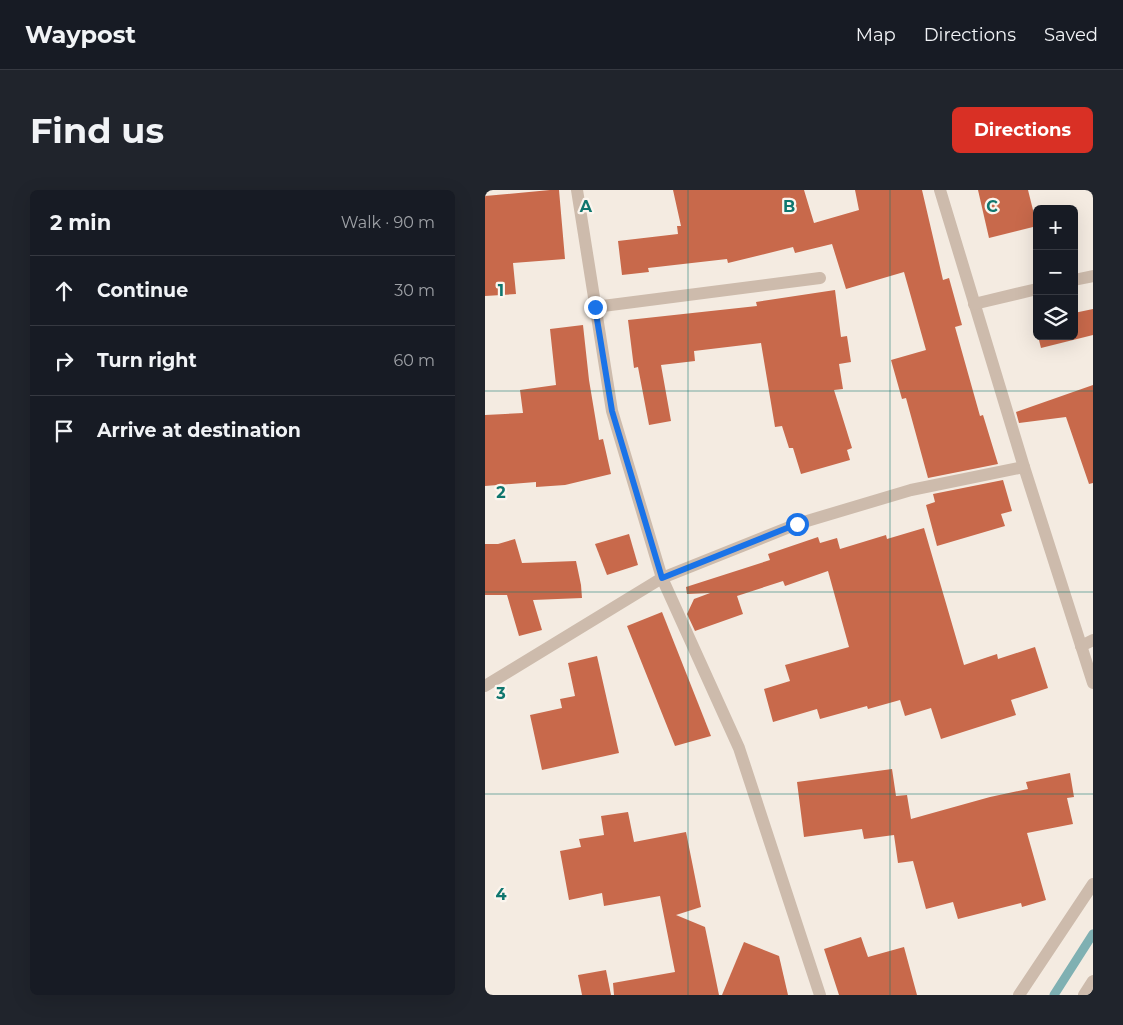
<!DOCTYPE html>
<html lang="en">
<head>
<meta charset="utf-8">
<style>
	:root { --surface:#171b24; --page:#20242c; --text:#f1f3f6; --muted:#9ea1a6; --line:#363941; --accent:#d93025 }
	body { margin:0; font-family:Montserrat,sans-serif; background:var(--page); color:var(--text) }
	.controls { position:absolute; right:15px; top:15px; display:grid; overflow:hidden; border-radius:8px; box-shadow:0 5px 20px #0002 }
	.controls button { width:45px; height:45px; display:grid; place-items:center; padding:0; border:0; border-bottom:1px solid var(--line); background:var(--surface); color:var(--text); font:25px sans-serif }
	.stop { position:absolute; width:15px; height:15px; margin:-11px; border:4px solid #1a73e8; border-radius:50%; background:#fff }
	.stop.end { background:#1a73e8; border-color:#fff; box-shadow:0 1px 5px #0008 }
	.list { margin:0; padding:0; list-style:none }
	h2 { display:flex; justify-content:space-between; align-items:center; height:65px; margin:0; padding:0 20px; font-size:21px }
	h2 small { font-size:16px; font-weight:400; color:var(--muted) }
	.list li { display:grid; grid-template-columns:32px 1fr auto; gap:15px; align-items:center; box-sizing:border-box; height:70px; padding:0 20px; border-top:1px solid var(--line) }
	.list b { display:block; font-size:19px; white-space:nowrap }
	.list em { font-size:16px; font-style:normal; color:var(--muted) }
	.icon { flex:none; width:28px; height:28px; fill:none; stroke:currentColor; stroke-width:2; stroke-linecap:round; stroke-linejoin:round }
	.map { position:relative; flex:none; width:608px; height:805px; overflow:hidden; border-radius:8px }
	header { display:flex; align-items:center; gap:30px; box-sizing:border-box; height:70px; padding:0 25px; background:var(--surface); border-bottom:1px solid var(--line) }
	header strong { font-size:24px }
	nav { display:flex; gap:28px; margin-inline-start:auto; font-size:18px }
	.intro { display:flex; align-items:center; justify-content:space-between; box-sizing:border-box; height:120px; padding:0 30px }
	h1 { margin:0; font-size:35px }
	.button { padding:12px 22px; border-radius:8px; background:var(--accent); color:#fff; font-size:18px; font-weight:700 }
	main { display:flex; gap:30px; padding:0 30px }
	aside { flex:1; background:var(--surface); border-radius:8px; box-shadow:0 5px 20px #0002 }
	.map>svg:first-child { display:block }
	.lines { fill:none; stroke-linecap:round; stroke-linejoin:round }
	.stream { stroke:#7fb0b2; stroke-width:9 }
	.building { fill:#c8694b }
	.minor { stroke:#cdbbac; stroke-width:12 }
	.route { stroke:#1a73e8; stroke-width:6 }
	.grid { fill:none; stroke:#0f766e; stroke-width:1; stroke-opacity:0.55 }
	.grid-label { font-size:16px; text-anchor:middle; font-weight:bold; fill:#0f766e; stroke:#fbf5ee; stroke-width:4.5; stroke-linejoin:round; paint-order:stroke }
</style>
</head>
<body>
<header>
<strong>Waypost</strong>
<nav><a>Map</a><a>Directions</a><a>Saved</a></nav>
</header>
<div class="intro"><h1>Find us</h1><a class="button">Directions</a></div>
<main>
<aside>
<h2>2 min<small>Walk · 90 m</small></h2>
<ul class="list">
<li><svg class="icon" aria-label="ahead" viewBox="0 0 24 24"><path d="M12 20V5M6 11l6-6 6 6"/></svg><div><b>Continue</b></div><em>30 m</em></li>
<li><svg class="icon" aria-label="right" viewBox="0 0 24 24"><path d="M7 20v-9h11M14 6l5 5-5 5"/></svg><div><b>Turn right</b></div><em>60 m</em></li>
<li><svg class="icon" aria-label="arrive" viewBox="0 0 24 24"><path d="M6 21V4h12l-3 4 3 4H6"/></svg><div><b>Arrive at destination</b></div></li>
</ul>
</aside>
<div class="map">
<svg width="608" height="805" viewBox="0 0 608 805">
	<rect width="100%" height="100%" fill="#f4ebe1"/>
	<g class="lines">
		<!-- stream -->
		<path class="stream" d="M 569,805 L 608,744"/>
	</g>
	<!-- building -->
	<g class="building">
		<path d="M 65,0 L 74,0 L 80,69 L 28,73 L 31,104 L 0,106 L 0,6 Z"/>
		<path d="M 188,0 L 319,0 L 329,33 L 374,20 L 370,0 L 437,0 L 458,90 L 464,88 L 477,135 L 470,137 L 495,226 L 498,225 L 513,274 L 443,288 L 421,208 L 417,209 L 406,170 L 441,160 L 419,82 L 361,99 L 347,54 L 310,63 L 308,57 L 243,73 L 242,69 L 163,78 L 164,82 L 137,85 L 133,51 L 193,44 L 192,36 L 196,36 Z"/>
		<path d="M 493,0 L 543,0 L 552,36 L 504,48 Z"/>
		<path d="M 350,100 L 356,147 L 362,146 L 366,172 L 354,174 L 358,199 L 349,200 L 367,258 L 362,260 L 365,270 L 316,284 L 308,258 L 304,258 L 297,236 L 290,237 L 276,153 L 209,161 L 210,171 L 176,175 L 186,231 L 164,235 L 153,177 L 149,178 L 143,130 L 272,116 L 271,112 Z"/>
		<path d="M 608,119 L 608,145 L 556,158 L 553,146 L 589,146 L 589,123 Z"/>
		<path d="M 98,135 L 104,190 L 114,250 L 118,249 L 126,284 L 80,295 L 51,297 L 51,292 L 0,296 L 0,225 L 38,223 L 35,200 L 71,195 L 65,139 Z"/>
		<path d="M 608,195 L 608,293 L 604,294 L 581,227 L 534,233 L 531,222 Z"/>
		<path d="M 518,290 L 527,321 L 516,324 L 520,336 L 452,356 L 441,315 L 450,312 L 448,304 Z"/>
		<path d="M 439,338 L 479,475 L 512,464 L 513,469 L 550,457 L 563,498 L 526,510 L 531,525 L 456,549 L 446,518 L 420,526 L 415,510 L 383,519 L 382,516 L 335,529 L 332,519 L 288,532 L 279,499 L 305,491 L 300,475 L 364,457 L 343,381 L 300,396 L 298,391 L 252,406 L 258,424 L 210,441 L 202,424 L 209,409 L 225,403 L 202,404 L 201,397 L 285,370 L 283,364 L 333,347 L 335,353 L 352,348 L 355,359 L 401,345 L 402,349 Z"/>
		<path d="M 144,344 L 153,375 L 122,385 L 110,354 Z"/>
		<path d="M 30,349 L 37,373 L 91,371 L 96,395 L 97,408 L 48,410 L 57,440 L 34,446 L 22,405 L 0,405 L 0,354 L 13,354 Z"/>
		<path d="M 177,422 L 226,546 L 190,556 L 142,436 Z"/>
		<path d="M 112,466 L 134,563 L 57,580 L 45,525 L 77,518 L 75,509 L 90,506 L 83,473 Z"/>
		<path d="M 407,579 L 411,606 L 422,605 L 426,629 L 505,607 L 543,599 L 541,592 L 585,583 L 589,607 L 582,608 L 588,634 L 542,643 L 561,710 L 537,717 L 536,713 L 473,729 L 468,712 L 441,719 L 428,671 L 413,673 L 409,645 L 379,649 L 377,639 L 319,647 L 312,592 Z"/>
		<path d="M 143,622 L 149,652 L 201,642 L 216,717 L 191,725 L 220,737 L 234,805 L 129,805 L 128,793 L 190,782 L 175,706 L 119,716 L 117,703 L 84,710 L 75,661 L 96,657 L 94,649 L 119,645 L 116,626 Z"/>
		<path d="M 376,747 L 383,767 L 419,757 L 432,805 L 354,805 L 339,759 Z"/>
		<path d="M 259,752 L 294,766 L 303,805 L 237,805 Z"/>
		<path d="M 121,780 L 126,805 L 97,805 L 93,785 Z"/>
	</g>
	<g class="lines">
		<!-- minor -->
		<g class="minor">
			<path d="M 92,0 L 127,221 L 177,388 L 254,558 L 335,805"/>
			<path d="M 455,0 L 539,277 L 608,493"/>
			<path d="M 589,90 L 608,86"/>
			<path d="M 489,114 L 552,99"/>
			<path d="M 110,117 L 335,88"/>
			<path d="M 596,456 L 608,450"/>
			<path d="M 0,496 L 177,388 L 312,334 L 426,300 L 539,277"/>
			<path d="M 534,805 L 608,694"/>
			<path d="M 599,805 L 608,791"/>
		</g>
	</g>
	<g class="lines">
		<!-- route -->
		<path class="route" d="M 110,117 L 127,221 L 177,388 L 312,334"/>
	</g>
	<!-- grid -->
	<path class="grid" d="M 203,0 L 203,805M 405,0 L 405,805M 0,201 L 608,201M 0,402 L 608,402M 0,604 L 608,604"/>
	<g class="grid-label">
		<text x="101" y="22">A</text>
		<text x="304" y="22">B</text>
		<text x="507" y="22">C</text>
		<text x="16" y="106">1</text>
		<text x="16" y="308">2</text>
		<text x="16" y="509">3</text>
		<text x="16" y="710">4</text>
	</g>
</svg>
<div class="controls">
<button>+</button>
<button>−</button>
<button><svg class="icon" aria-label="layers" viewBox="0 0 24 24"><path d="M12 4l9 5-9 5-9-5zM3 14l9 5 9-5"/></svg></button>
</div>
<div class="stop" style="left:312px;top:334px"></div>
<div class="stop end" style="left:110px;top:117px"></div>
</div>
</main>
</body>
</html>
